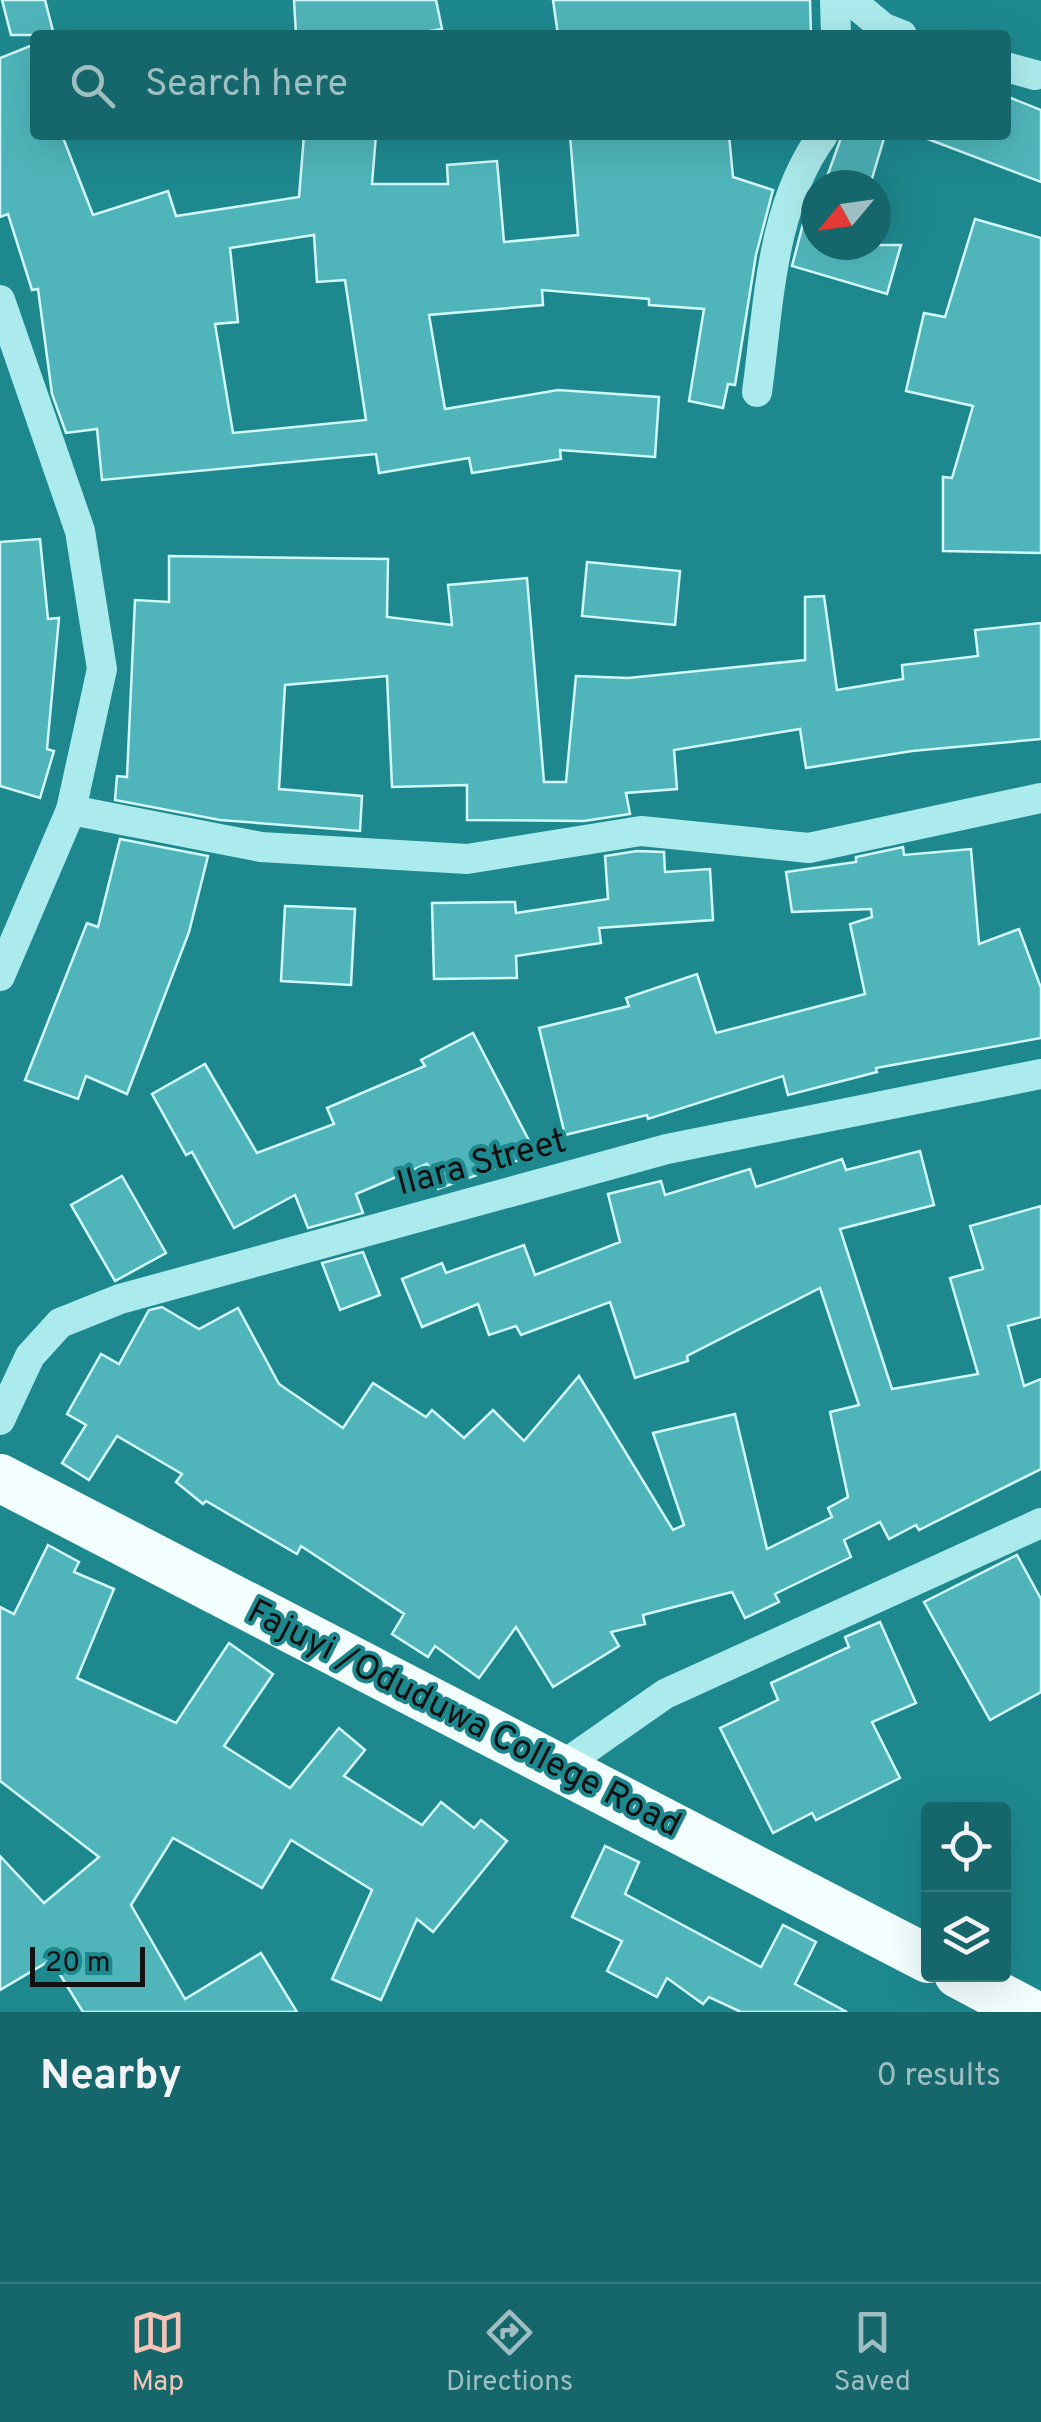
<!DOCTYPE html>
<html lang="en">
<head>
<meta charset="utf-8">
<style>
	:root { --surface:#16676b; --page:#1f6d71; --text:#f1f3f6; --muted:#9ebec1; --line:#357b7e; --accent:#f6c3b7 }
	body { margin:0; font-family:Overpass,sans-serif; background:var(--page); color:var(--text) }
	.controls { position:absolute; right:30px; bottom:30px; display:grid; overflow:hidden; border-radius:10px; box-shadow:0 10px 40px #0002 }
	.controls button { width:90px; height:90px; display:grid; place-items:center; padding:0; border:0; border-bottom:2px solid var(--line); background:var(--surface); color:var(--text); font:50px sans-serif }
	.compass { position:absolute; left:801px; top:170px; width:90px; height:90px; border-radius:50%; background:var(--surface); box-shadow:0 10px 40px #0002; rotate:241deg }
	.scale { position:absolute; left:30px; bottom:25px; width:115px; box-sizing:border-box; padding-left:10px; border:5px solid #111; border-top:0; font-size:28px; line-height:35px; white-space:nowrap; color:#111; -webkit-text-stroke:8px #1d898f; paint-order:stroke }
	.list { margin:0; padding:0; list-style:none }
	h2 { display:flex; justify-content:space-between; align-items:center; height:130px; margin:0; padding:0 40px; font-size:42px }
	h2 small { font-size:32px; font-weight:400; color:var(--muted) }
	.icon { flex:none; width:55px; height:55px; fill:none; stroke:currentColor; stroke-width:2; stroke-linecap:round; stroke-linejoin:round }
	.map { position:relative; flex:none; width:1041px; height:2012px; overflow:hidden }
	.search { position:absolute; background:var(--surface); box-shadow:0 10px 40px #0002; left:30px; right:30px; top:30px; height:110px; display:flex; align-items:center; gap:25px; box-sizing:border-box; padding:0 35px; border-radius:10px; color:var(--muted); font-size:38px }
	.sheet { height:270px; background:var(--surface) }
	nav { display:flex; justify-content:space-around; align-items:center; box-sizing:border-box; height:140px; border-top:2px solid var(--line); background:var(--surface); font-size:28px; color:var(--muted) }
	nav a { display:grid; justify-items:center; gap:5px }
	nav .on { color:var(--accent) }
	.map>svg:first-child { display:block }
	.building { fill:#4fb5ba; stroke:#d2f8fa; stroke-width:2.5; fill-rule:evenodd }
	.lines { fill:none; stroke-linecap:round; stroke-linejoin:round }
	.street { stroke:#acebed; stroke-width:30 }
	.primary { stroke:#f3feff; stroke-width:48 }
	.labels { text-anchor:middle; stroke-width:8; stroke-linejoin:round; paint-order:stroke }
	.street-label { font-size:35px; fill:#111; stroke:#1d898f }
</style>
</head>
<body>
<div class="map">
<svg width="1041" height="2012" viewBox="0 0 1041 2012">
	<rect width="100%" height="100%" fill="#1d898f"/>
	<!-- building -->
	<g class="building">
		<path d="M 2,0 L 45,0 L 54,35 L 11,35 Z"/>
		<path d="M 294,0 L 436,0 L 442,29 L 407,35 L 296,35 Z"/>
		<path d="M 553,0 L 810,0 L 811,35 L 558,35 Z"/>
		<path d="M 35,44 L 35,135 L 62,135 L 93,215 L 168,191 L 176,216 L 299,197 L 304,135 L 376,135 L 372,184 L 448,184 L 447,165 L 497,161 L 504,242 L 578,235 L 570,135 L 729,135 L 733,177 L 773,190 L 756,255 L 735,385 L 728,384 L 723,408 L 689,401 L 704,309 L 649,305 L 649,299 L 542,290 L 543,305 L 429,315 L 445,409 L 558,390 L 659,397 L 655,457 L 560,450 L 561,459 L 472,473 L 469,458 L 379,473 L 376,454 L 102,480 L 97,429 L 66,433 L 52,394 L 38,289 L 32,290 L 8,214 L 0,217 L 0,58 ZM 314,235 L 317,282 L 345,280 L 366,420 L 233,433 L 215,324 L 238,322 L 230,248 Z"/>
		<path d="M 1006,96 L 1041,110 L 1041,182 L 925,138 L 1006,135 Z"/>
		<path d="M 842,135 L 885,135 L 870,185 L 824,185 Z"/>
		<path d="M 809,201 L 816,203 L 816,245 L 901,245 L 887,294 L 792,266 Z"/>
		<path d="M 975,219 L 1041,238 L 1041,553 L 943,551 L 943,477 L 952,478 L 973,406 L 906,391 L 924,313 L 945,317 Z"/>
		<path d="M 40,539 L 48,619 L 59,618 L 47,749 L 54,751 L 40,798 L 0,786 L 0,542 Z"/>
		<path d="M 169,556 L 388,559 L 387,617 L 452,625 L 448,585 L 527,578 L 544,782 L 566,782 L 576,676 L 628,678 L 805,660 L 805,597 L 824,596 L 837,690 L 903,679 L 902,665 L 978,656 L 975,630 L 1041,623 L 1041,739 L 912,751 L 806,768 L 800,729 L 674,750 L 677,789 L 626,793 L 630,814 L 584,821 L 467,820 L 467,785 L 392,787 L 387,676 L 285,685 L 279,789 L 362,796 L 360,831 L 220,820 L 115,800 L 117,776 L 127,777 L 135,600 L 169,602 Z"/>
		<path d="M 587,562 L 680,571 L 675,625 L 582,616 Z"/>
		<path d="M 120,839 L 208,856 L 189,932 L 127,1094 L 86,1076 L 78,1099 L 25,1080 L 87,923 L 98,927 Z"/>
		<path d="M 903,847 L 904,855 L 971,849 L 979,944 L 1019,929 L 1041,988 L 1041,1038 L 876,1068 L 877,1072 L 788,1095 L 783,1076 L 648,1119 L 647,1115 L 565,1135 L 539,1028 L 629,1006 L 626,998 L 697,974 L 716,1033 L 865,994 L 850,924 L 872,917 L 871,909 L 792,912 L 786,872 L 856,862 L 856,857 Z"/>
		<path d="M 637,851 L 664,852 L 665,872 L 710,869 L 713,920 L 599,928 L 601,943 L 516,956 L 517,978 L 434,979 L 432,903 L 515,902 L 516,913 L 608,899 L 605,856 Z"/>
		<path d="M 285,906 L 355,909 L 351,985 L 281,981 Z"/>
		<path d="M 473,1033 L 536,1154 L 438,1189 L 427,1164 L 356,1194 L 363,1213 L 308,1228 L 295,1195 L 234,1228 L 192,1152 L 186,1155 L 152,1094 L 205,1064 L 257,1153 L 334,1124 L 327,1108 L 425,1066 L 421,1060 Z"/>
		<path d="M 920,1151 L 934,1205 L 840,1229 L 892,1389 L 978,1374 L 950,1278 L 983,1269 L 970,1226 L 1041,1206 L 1041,1317 L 1008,1326 L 1024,1386 L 1041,1379 L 1041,1469 L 919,1530 L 916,1525 L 889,1539 L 880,1522 L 844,1540 L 851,1557 L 775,1594 L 779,1602 L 745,1618 L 732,1592 L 643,1615 L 645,1624 L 611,1632 L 619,1646 L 553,1687 L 516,1627 L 479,1678 L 435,1646 L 428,1657 L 392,1634 L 404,1614 L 301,1546 L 297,1554 L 206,1501 L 203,1504 L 176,1482 L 182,1474 L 117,1436 L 89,1480 L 62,1463 L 86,1425 L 67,1414 L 101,1354 L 119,1364 L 149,1310 L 162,1307 L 199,1329 L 238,1308 L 279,1384 L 343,1428 L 373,1383 L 426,1417 L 432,1410 L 464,1438 L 493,1410 L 524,1441 L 579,1376 L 673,1530 L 684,1525 L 653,1433 L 735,1414 L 767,1549 L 832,1517 L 828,1508 L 848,1497 L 830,1412 L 859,1405 L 820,1288 L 687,1356 L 688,1361 L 635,1378 L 610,1302 L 521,1335 L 516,1326 L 489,1335 L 478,1304 L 422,1327 L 402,1279 L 442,1263 L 446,1273 L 524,1245 L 535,1275 L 620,1242 L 608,1194 L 661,1181 L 665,1195 L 750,1169 L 756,1187 L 842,1159 L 846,1170 Z"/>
		<path d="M 122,1176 L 166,1253 L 115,1281 L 71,1205 Z"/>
		<path d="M 363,1252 L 380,1295 L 340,1310 L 322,1263 Z"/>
		<path d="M 48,1545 L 79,1562 L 74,1572 L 114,1589 L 77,1678 L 176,1723 L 229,1643 L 273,1674 L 224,1746 L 290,1788 L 339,1728 L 365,1750 L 344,1776 L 422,1825 L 441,1802 L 474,1828 L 481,1820 L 507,1841 L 433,1932 L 417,1919 L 381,2000 L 332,1979 L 372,1890 L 291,1840 L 262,1888 L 173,1838 L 131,1905 L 185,1999 L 261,1953 L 297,2012 L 83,2012 L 51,1960 L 0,1990 L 0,1856 L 44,1903 L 99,1857 L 0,1781 L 0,1607 L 14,1614 Z"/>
		<path d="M 1017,1555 L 1041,1599 L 1041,1692 L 990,1720 L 924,1602 Z"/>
		<path d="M 880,1622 L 916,1703 L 872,1722 L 900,1778 L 816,1820 L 812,1813 L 773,1833 L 720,1728 L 778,1700 L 771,1683 L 849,1647 L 845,1637 Z"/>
		<path d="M 605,1846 L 639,1862 L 625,1894 L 761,1967 L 783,1925 L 816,1942 L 795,1984 L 847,2012 L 741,2012 L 709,1997 L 703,2004 L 667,1978 L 657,1997 L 607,1971 L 622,1941 L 572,1917 Z"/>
	</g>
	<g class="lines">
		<!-- street -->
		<g class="street">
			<path d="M 835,0 L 836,35"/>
			<path d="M 850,0 L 884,28 L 902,35"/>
			<path d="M 1006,67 L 1035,75"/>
			<path d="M 0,300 L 80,531 L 102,669 L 71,810 L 0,976"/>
			<path d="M 757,392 C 769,306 770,207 823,135"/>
			<path d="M 71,810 L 261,847 L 467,859 L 641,831 L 809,848 L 1041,798"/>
			<path d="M 0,1420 L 30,1356 L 60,1323 L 120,1299 L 667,1149 L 1041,1074"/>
			<path d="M 562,1766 L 665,1694 L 1041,1523"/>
		</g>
		<!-- primary -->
		<g class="primary">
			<path d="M 0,1478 L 928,1959"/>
			<path d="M 958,1974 L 1029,2012"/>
		</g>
	</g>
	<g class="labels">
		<!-- street labels -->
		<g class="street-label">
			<text transform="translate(481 1161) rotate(-15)" y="12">Ilara Street</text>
			<text transform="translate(465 1717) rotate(27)" y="12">Fajuyi /Oduduwa College Road</text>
		</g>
	</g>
</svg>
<div class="controls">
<button><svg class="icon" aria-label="locate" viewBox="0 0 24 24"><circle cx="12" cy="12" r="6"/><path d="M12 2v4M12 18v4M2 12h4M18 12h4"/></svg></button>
<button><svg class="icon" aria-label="layers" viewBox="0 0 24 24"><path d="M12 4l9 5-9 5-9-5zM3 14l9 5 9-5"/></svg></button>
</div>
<svg class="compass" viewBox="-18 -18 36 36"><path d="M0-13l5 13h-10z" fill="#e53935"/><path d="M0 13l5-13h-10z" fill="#9ebec1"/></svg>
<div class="scale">20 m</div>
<div class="search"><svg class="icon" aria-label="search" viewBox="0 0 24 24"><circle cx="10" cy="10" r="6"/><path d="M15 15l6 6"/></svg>Search here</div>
</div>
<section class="sheet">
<h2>Nearby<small>0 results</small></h2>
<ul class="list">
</ul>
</section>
<nav>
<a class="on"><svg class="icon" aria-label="map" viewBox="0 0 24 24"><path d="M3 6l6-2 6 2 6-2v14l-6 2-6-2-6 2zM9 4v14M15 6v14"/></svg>Map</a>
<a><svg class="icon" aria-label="directions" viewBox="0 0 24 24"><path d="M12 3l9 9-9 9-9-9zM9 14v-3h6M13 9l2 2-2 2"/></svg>Directions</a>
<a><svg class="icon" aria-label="saved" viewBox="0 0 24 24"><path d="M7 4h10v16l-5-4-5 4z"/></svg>Saved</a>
</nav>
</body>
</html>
